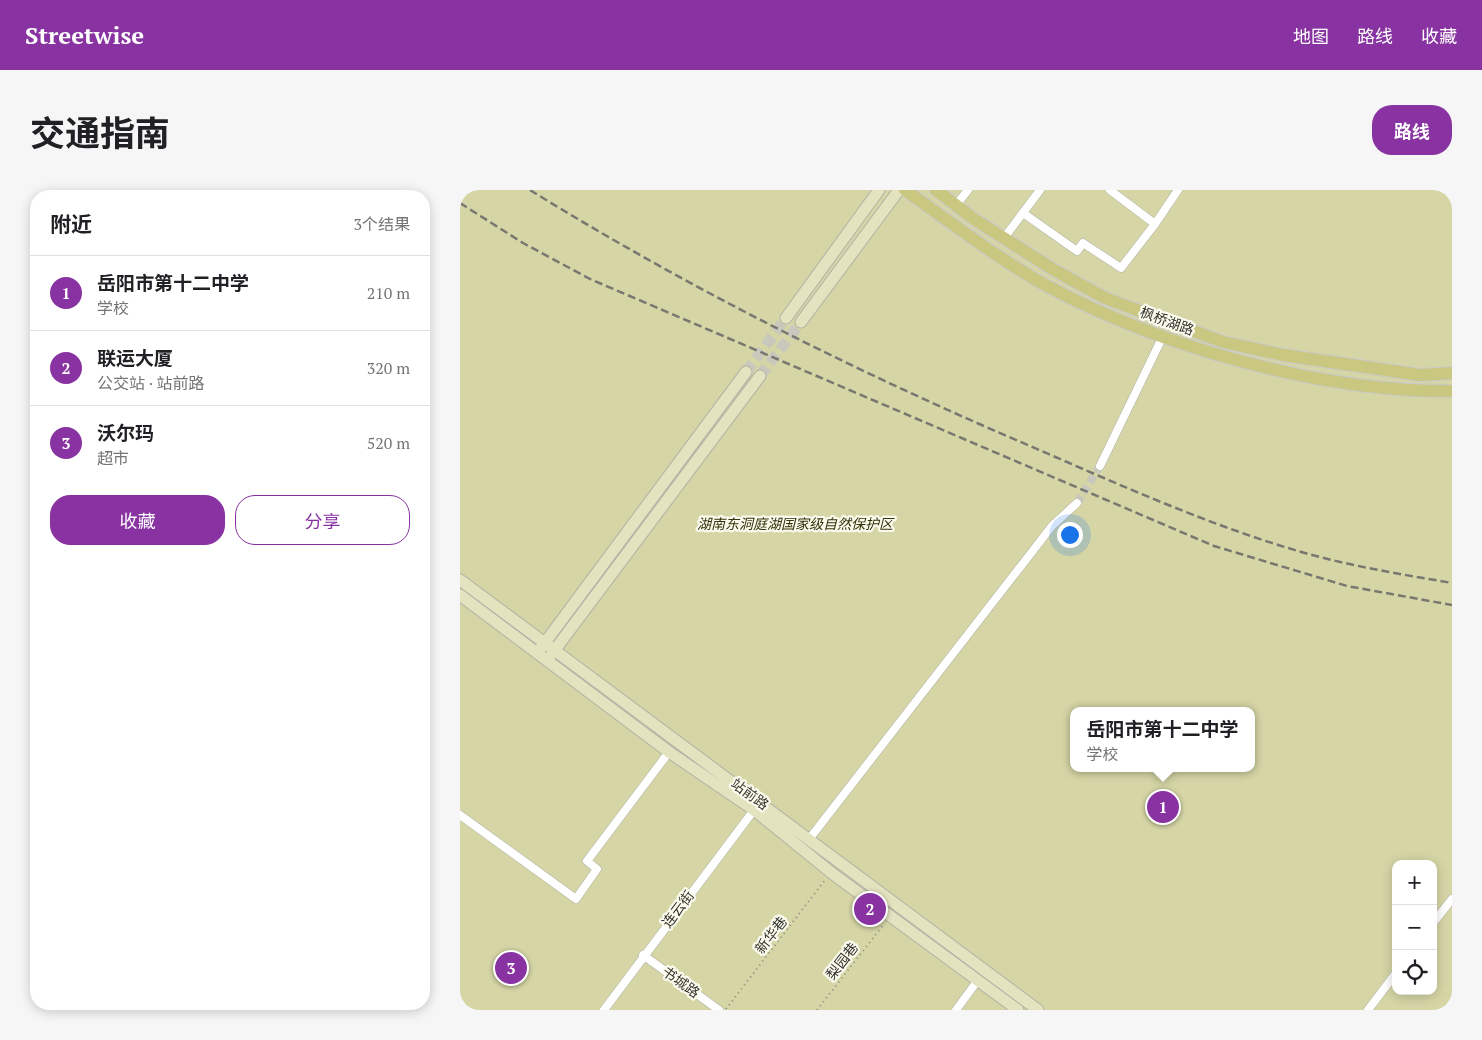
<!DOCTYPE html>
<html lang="zh">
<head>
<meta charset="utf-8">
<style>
	:root { --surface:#fff; --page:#f6f6f6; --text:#202124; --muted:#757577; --line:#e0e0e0; --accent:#8833a1 }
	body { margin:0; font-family:"PT Serif","Noto Sans SC",serif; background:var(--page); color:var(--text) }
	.controls { position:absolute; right:15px; bottom:15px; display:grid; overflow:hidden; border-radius:10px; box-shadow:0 2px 12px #0003 }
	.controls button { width:45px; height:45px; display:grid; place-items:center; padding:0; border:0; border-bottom:1px solid var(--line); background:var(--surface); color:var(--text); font:25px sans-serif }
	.you { position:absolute; left:609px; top:344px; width:18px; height:18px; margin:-12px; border:4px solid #fff; border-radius:50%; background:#1a73e8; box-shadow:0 0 0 8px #1a73e833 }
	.badge { display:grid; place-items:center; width:32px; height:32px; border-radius:50%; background:var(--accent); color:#fff; font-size:16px; font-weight:700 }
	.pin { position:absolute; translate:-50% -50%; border:2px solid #fff; box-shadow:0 1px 5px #0006 }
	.popup { position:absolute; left:610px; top:517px; width:185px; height:65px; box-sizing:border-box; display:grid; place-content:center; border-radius:10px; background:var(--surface); filter:drop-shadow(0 1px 4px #0005); font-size:16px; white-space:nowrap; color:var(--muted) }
	.popup b { font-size:19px; color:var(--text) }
	.popup::after { content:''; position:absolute; left:50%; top:100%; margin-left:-10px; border:10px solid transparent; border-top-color:var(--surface) }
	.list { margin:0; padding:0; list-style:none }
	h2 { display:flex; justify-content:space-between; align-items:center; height:65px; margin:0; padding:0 20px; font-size:21px }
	h2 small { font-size:16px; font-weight:400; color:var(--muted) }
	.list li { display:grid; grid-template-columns:32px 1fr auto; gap:15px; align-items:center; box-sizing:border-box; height:75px; padding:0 20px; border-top:1px solid var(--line) }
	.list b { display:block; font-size:19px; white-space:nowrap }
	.list p { margin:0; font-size:16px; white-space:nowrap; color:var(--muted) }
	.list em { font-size:16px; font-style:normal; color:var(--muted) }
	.actions { display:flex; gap:10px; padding:15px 20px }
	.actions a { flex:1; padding:11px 0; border:1px solid var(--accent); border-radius:20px; text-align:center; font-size:18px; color:var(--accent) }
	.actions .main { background:var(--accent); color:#fff }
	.icon { flex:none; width:28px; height:28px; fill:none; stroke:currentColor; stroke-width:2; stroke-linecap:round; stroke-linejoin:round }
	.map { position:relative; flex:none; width:992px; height:820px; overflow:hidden; border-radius:20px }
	header { display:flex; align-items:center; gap:30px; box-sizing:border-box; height:70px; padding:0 25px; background:var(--accent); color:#fff }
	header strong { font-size:24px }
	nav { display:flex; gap:28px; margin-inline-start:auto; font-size:18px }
	.intro { display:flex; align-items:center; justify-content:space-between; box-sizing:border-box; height:120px; padding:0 30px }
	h1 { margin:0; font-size:35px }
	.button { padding:12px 22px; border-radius:20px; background:var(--accent); color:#fff; font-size:18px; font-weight:700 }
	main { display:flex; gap:30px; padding:0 30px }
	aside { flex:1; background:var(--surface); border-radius:20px; box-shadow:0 2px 12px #0003 }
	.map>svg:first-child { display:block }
	.green { fill:#d5d5a6; fill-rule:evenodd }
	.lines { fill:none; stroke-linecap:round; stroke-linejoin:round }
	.street-tunnel { stroke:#c8c8bd; stroke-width:8; stroke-dasharray:8 4; stroke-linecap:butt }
	.secondary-tunnel { stroke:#c8c8bd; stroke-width:11; stroke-dasharray:11 5.5; stroke-linecap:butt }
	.street-casing { stroke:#b2b2a6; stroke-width:9 }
	.secondary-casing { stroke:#b2b2a6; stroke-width:13 }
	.primary-casing { stroke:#cacac9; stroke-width:14 }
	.path { stroke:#8a8a81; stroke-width:2; stroke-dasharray:1 4; stroke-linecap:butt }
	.street { stroke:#fff; stroke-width:8 }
	.secondary { stroke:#e4e3c0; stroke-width:11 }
	.primary { stroke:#c9c780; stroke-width:12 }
	.rail { stroke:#787870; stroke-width:2.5; stroke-dasharray:8 4; stroke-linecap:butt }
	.labels { text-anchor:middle; stroke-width:4.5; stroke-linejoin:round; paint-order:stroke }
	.street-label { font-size:14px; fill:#353530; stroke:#fafaed }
	.park-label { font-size:14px; font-style:italic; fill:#343209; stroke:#fafaed }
</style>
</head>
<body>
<header>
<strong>Streetwise</strong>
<nav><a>地图</a><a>路线</a><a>收藏</a></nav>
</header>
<div class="intro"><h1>交通指南</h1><a class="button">路线</a></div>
<main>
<aside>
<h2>附近<small>3个结果</small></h2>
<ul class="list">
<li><span class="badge">1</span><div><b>岳阳市第十二中学</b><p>学校</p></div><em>210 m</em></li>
<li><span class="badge">2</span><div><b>联运大厦</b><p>公交站 · 站前路</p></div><em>320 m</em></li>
<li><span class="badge">3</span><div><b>沃尔玛</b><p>超市</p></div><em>520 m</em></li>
</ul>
<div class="actions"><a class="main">收藏</a><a>分享</a></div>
</aside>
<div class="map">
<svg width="992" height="820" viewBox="0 0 992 820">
	<rect width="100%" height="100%" fill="#edede0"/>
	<!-- green -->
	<path class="green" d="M 0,0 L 992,0 L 992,820 L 0,820 ZM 614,521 L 792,521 L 792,578 L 614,578 ZM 936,674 L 973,674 L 973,801 L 936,801 Z"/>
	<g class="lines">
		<!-- street-tunnel -->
		<path class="street-tunnel" d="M 617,313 L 640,276"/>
		<!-- secondary-tunnel -->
		<g class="secondary-tunnel">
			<path d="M 286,182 L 326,128"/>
			<path d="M 300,186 L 341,132"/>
		</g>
		<!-- street casing -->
		<g class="street-casing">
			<g id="street">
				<path d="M 650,0 L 695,34 L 718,0"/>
				<path d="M 496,15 L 508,0"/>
				<path d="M 563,23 L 617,61 L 623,53 L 661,78 L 695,34"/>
				<path d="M 544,48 L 580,0"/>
				<path d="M 640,276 L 703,146"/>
				<path d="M 0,625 L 116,709 L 137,679 L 127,671 L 209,562"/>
				<path d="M 350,648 L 592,336 L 617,313"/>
				<path d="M 973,733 L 992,709"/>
				<path d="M 183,765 L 259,820"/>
				<path d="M 144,820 L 294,620"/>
				<path d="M 496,820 L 518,790"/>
				<path d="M 908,820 L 936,783"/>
			</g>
		</g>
		<!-- secondary casing -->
		<g class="secondary-casing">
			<g id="secondary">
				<path d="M 326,128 L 419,0"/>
				<path d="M 341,132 L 439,0"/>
				<path d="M 0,390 L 578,820"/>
				<path d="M 0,405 L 209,562 L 294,620 L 373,684 L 558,820"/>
				<path d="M 81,458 L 286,182"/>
				<path d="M 91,465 L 300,186"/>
			</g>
		</g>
		<!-- primary casing -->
		<g class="primary-casing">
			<g id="primary">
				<path d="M 445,0 C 492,33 539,70 589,97 C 704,158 862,202 992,201"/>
				<path d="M 476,0 L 514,29 L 594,80 L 645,108 L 763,152 L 823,165 L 960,185 L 992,183"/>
			</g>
		</g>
		<!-- path -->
		<g class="path">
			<path d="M 266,819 L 365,690"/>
			<path d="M 357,820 L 424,734"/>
		</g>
		<!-- street -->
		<use href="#street" class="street"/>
		<!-- secondary -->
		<use href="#secondary" class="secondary"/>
		<!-- primary -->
		<use href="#primary" class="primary"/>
		<!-- rail -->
		<g class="rail">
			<path d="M 70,0 C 230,99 397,182 570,256 C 658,294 746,334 838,361 C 889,376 940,384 992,393"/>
			<path d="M 0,13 L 63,53 L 130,89 L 754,356 L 887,396 L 992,415"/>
		</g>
	</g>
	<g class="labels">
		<!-- street labels -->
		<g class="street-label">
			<text transform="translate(707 131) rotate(20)" y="5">枫桥湖路</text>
			<text transform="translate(290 604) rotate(36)" y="5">站前路</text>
			<text transform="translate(218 719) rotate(-53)" y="5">连云街</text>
			<text transform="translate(311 745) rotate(-52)" y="5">新华巷</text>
			<text transform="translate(382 771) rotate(-52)" y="5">梨园巷</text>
			<text transform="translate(221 792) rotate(36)" y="5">书城路</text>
		</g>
		<!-- park labels -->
		<g class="park-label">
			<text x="335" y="339">湖南东洞庭湖国家级自然保护区</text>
		</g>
	</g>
</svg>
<div class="controls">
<button>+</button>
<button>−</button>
<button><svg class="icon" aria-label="locate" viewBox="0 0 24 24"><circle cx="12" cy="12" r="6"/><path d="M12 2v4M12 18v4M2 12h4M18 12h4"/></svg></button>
</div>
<div class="you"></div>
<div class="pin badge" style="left:703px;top:617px">1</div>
<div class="popup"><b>岳阳市第十二中学</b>学校</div>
<div class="pin badge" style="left:410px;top:719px">2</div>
<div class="pin badge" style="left:51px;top:778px">3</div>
</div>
</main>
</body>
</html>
